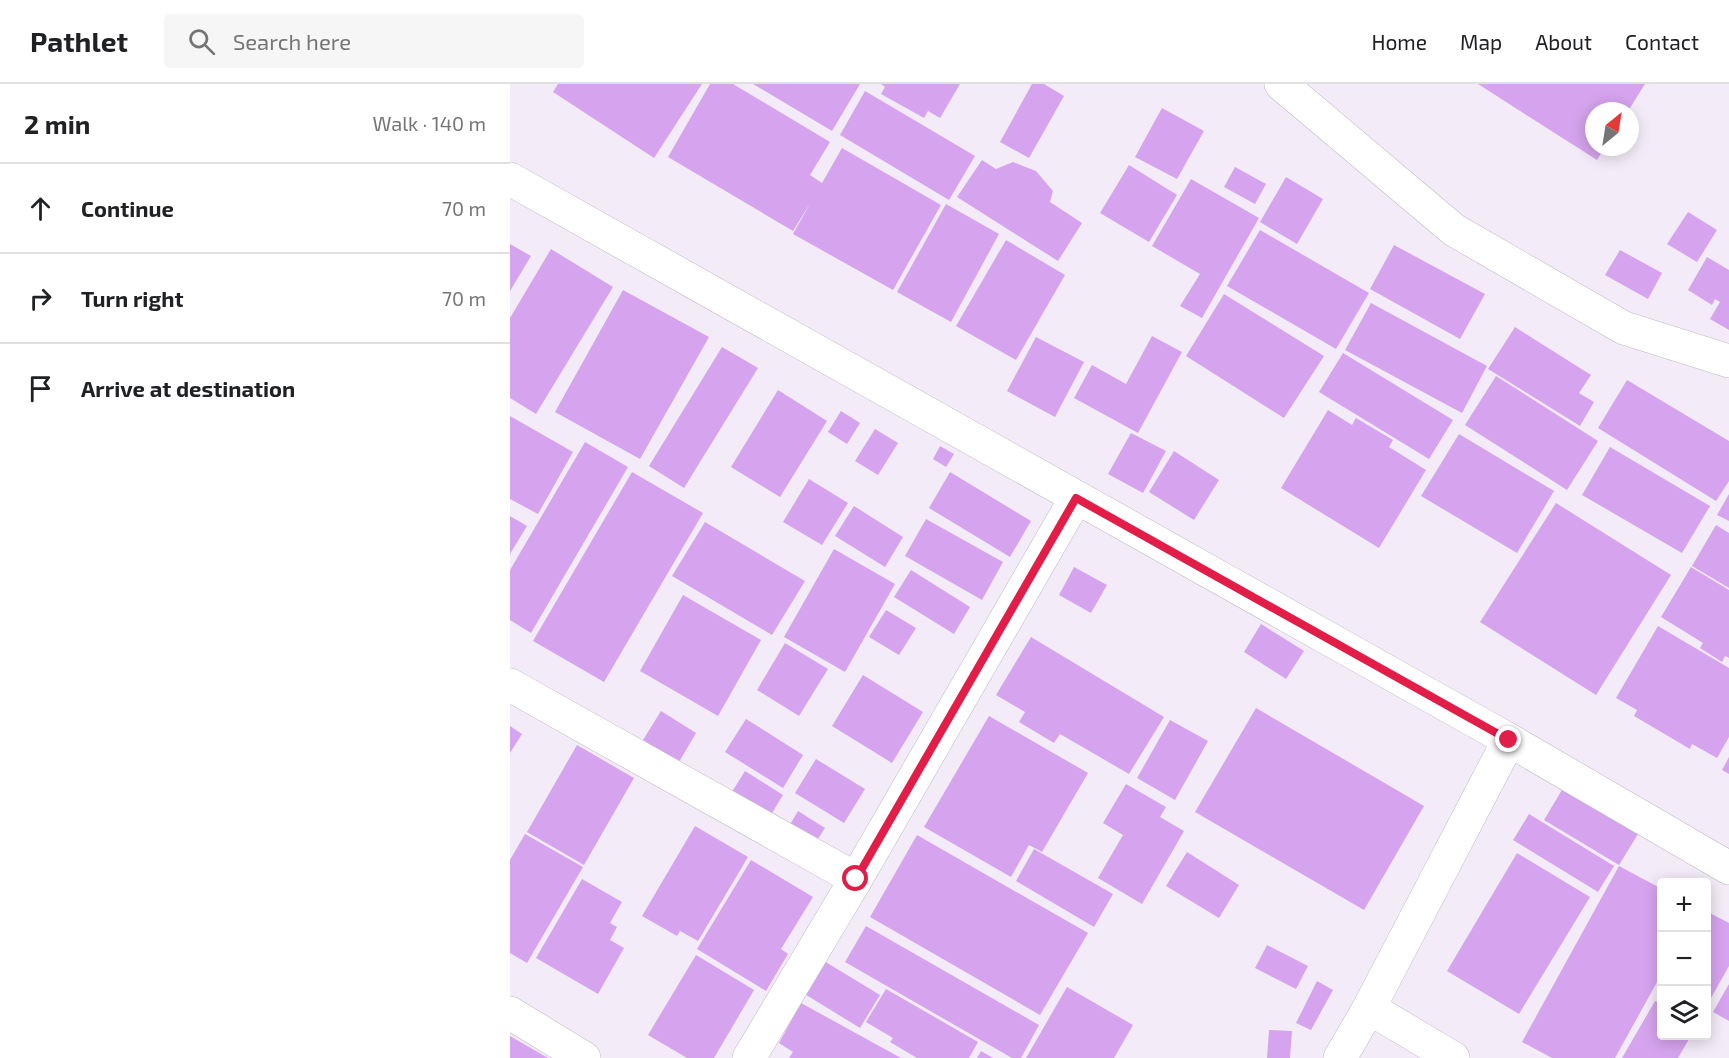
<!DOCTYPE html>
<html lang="en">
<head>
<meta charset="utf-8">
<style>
	:root { --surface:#fff; --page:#f6f6f6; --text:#202124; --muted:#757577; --line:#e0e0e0 }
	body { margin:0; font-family:"Exo 2",sans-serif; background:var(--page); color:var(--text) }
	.controls { position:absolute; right:18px; bottom:18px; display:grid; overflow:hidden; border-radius:6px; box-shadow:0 3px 15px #0003 }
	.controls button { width:54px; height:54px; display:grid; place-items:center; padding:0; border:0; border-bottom:2px solid var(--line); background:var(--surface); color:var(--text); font:30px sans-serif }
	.compass { position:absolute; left:1075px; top:18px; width:54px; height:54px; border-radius:50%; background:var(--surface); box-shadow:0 3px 15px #0003; rotate:30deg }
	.stop { position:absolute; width:18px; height:18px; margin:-14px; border:4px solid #e11d48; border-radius:50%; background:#fff }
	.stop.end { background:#e11d48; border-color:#fff; box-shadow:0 2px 6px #0008 }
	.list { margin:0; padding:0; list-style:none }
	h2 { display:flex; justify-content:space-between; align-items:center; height:78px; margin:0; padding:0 24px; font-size:26px }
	h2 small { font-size:20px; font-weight:400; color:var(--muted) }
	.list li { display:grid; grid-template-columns:39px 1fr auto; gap:18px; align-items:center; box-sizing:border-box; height:90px; padding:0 24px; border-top:2px solid var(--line) }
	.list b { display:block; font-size:22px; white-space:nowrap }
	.list em { font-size:20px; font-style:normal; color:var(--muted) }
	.icon { flex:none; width:33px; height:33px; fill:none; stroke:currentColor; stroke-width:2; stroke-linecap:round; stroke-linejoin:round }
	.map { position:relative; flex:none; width:1219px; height:974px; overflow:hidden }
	header { display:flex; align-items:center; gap:36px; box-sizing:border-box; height:84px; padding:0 30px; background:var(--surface); border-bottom:2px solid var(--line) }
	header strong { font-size:28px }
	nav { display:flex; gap:33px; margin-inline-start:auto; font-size:21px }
	.search { width:420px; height:54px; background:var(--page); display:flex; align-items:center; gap:15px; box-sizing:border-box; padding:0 21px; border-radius:6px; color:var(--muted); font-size:22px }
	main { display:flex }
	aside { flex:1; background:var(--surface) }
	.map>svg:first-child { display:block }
	.building { fill:#d6a4ee }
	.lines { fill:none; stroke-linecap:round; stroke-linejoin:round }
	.street-casing { stroke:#c0b9c4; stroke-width:34 }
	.street { stroke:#fff; stroke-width:33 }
	.route { stroke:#e11d48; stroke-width:8 }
</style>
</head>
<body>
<header>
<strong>Pathlet</strong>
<div class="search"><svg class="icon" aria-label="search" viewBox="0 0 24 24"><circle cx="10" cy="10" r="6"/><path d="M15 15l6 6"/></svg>Search here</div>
<nav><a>Home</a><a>Map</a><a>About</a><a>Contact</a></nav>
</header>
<main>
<aside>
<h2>2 min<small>Walk · 140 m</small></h2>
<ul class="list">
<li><svg class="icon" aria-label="ahead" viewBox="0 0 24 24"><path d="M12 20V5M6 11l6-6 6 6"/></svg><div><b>Continue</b></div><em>70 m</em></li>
<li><svg class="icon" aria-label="right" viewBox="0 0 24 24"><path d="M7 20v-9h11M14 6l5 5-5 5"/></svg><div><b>Turn right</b></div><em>70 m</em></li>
<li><svg class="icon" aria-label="arrive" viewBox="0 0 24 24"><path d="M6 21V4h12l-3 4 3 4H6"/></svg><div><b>Arrive at destination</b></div></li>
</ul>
</aside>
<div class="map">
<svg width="1219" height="974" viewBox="0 0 1219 974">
	<rect width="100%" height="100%" fill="#f3ebf7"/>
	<!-- building -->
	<g class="building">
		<path d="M 48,0 L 192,0 L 144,74 L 43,8 Z"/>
		<path d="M 200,0 L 223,0 L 320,58 L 300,91 L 312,99 L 332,64 L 431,121 L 383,206 L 283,150 L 301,118 L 283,147 L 158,73 Z"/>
		<path d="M 243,0 L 350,0 L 322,47 Z"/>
		<path d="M 371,0 L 450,0 L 430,34 L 418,27 L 414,34 L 371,10 L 375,3 Z"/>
		<path d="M 522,0 L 534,0 L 554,12 L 519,74 L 490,58 Z"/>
		<path d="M 968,0 L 1135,0 L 1118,27 L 1084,27 L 1084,63 L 1095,63 L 1087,76 Z"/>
		<path d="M 355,7 L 465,72 L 439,116 L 330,51 Z"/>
		<path d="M 652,24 L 694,47 L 667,95 L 625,73 Z"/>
		<path d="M 472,76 L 486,85 L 503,78 L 526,87 L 543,107 L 540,118 L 572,139 L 548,177 L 447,113 Z"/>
		<path d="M 619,81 L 667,111 L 639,158 L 590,129 Z"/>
		<path d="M 725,83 L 756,100 L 745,120 L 714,103 Z"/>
		<path d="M 776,93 L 813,115 L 787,160 L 750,138 Z"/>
		<path d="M 681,95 L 749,134 L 692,234 L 670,222 L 690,190 L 642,162 Z"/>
		<path d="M 436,120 L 489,150 L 441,238 L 387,208 Z"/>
		<path d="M 1178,128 L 1207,146 L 1187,178 L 1157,160 Z"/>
		<path d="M 750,146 L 859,209 L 826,265 L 717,202 Z"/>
		<path d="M 496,156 L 555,191 L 506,276 L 446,242 Z"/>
		<path d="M 0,160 L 21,172 L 0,207 Z"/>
		<path d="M 884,161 L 975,210 L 950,255 L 860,205 Z"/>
		<path d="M 41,165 L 103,203 L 26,330 L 0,314 L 0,234 Z"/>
		<path d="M 1110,166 L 1152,189 L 1138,215 L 1095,191 Z"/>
		<path d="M 1197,173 L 1219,186 L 1219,246 L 1200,235 L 1210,218 L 1205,215 L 1202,221 L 1178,206 Z"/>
		<path d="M 113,206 L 199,253 L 130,375 L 45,328 Z"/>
		<path d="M 714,210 L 814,272 L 774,334 L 676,272 Z"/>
		<path d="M 861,219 L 977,282 L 952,329 L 835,266 Z"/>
		<path d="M 1005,243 L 1081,291 L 1069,309 L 1084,318 L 1070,342 L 978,285 Z"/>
		<path d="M 642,252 L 672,268 L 628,349 L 564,314 L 582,281 L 616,300 Z"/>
		<path d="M 526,253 L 574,278 L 545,333 L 497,307 Z"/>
		<path d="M 212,263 L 248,284 L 174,404 L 139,382 Z"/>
		<path d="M 833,269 L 943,336 L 919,375 L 809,308 Z"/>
		<path d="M 986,292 L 1088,357 L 1057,406 L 955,341 Z"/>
		<path d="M 1117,296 L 1219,357 L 1219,397 L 1206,417 L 1088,344 Z"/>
		<path d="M 268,306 L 317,337 L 270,413 L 221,383 Z"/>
		<path d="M 818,326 L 842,341 L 846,334 L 883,356 L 879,363 L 916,386 L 869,464 L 771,404 Z"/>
		<path d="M 331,327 L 350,339 L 337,360 L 318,348 Z"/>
		<path d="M 0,332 L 63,368 L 28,430 L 0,415 Z"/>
		<path d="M 365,345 L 388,359 L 368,391 L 345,377 Z"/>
		<path d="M 621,349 L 656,367 L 633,409 L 598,390 Z"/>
		<path d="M 949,350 L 1044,407 L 1007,469 L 911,412 Z"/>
		<path d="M 75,358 L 118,383 L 21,549 L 0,536 L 0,486 Z"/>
		<path d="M 430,362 L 444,370 L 436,383 L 423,375 Z"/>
		<path d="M 1100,363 L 1200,422 L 1172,469 L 1072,411 Z"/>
		<path d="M 664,367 L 709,396 L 684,436 L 639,408 Z"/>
		<path d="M 122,388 L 193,429 L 94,598 L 23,557 Z"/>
		<path d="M 440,388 L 521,437 L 500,473 L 419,424 Z"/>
		<path d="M 299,395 L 338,419 L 312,461 L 273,438 Z"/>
		<path d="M 1219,410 L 1219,437 L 1207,431 Z"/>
		<path d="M 1046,419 L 1161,491 L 1086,611 L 970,538 Z"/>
		<path d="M 344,422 L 393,453 L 375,483 L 325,452 Z"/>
		<path d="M 0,432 L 17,442 L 0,470 Z"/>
		<path d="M 416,435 L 493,478 L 472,516 L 395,472 Z"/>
		<path d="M 195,438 L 295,497 L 262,551 L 162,492 Z"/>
		<path d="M 1206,441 L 1219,449 L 1219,504 L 1182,482 Z"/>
		<path d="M 324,465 L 385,500 L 335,588 L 274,553 Z"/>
		<path d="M 564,483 L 597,501 L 581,529 L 549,511 Z"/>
		<path d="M 1181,483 L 1219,506 L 1219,574 L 1215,572 L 1212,578 L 1190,564 L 1193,559 L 1151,533 Z"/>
		<path d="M 401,486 L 460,523 L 444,550 L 384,513 Z"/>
		<path d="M 173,511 L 251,556 L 208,632 L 130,587 Z"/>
		<path d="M 376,526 L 406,544 L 389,571 L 359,553 Z"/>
		<path d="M 751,540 L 794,567 L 776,595 L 734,568 Z"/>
		<path d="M 1148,542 L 1219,584 L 1219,653 L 1207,674 L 1182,660 L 1180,665 L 1124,632 L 1127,626 L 1106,614 Z"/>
		<path d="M 521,553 L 654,633 L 619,690 L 550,650 L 544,659 L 509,638 L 515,628 L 486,611 Z"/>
		<path d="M 275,559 L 318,585 L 289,632 L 247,606 Z"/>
		<path d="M 353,591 L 413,628 L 382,679 L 322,642 Z"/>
		<path d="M 746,624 L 914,722 L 854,826 L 685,728 Z"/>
		<path d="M 151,627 L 186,649 L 169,678 L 133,656 Z"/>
		<path d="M 479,632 L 578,689 L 532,768 L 519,761 L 501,793 L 414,743 Z"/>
		<path d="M 236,635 L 293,671 L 273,704 L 215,668 Z"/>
		<path d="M 660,636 L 698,657 L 665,716 L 627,694 Z"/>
		<path d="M 0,642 L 12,650 L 0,669 Z"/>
		<path d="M 67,661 L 124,694 L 74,781 L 17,748 Z"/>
		<path d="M 1219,673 L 1219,690 L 1212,686 Z"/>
		<path d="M 306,675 L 355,705 L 334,739 L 285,709 Z"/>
		<path d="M 235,687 L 273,711 L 259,734 L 220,711 Z"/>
		<path d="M 616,700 L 656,723 L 650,733 L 674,747 L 632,820 L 588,794 L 613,751 L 593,739 Z"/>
		<path d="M 1053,704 L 1128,750 L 1109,781 L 1034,736 Z"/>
		<path d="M 288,727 L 315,744 L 304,761 L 278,744 Z"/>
		<path d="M 1019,730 L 1104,782 L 1088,808 L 1003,756 Z"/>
		<path d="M 185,742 L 238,773 L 188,857 L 170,847 L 167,852 L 132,832 Z"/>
		<path d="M 15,750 L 73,783 L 17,879 L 0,869 L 0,776 Z"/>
		<path d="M 407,751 L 578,849 L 530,931 L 360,833 Z"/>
		<path d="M 524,765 L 603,810 L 584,843 L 506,797 Z"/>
		<path d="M 677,768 L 729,801 L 709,834 L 656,802 Z"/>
		<path d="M 1007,769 L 1080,813 L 1009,930 L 937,887 Z"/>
		<path d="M 241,776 L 303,813 L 271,865 L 278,870 L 256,907 L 187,865 Z"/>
		<path d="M 1109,782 L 1152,805 L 1152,889 L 1105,974 L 1042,974 L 1012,958 Z"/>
		<path d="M 72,795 L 112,818 L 100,839 L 107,843 L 100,856 L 114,864 L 88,910 L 26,874 Z"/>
		<path d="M 1196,827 L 1219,839 L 1219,882 L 1196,923 Z"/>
		<path d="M 356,842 L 529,941 L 511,974 L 502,974 L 335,878 Z"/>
		<path d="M 757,861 L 798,882 L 786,905 L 745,884 Z"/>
		<path d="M 186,871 L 244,906 L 204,974 L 177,974 L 138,951 Z"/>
		<path d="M 314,877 L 370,911 L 350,944 L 293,909 Z"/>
		<path d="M 807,897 L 823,906 L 801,946 L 786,939 Z"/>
		<path d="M 1219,900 L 1219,937 L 1203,928 Z"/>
		<path d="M 557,903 L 623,941 L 604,974 L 516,974 Z"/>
		<path d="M 376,905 L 468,958 L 459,974 L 407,974 L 380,958 L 383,954 L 356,938 Z"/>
		<path d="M 1145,917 L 1152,920 L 1152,952 L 1172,952 L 1179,955 L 1168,974 L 1112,974 Z"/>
		<path d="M 291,919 L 391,974 L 279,974 L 283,968 L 269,959 Z"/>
		<path d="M 759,946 L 782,947 L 780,974 L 757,974 Z"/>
		<path d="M 0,952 L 38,974 L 0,974 Z"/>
		<path d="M 471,967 L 483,974 L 467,974 Z"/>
	</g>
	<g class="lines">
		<!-- street casing -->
		<g class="street-casing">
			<g id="street">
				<path d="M 771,0 L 944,146 L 1114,244 L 1219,277"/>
				<path d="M 0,95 L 999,656 L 1219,784"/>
				<path d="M 0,601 L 346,795"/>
				<path d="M 859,924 L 943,974"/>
				<path d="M 0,929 L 74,974"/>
				<path d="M 239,974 L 346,795 L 566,414"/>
				<path d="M 830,974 L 859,924 L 999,656"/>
			</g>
		</g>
		<!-- street -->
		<use href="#street" class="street"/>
	</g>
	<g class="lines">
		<!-- route -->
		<path class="route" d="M 346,795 L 566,414 L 999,656"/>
	</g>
</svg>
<div class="controls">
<button>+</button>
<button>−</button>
<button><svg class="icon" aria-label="layers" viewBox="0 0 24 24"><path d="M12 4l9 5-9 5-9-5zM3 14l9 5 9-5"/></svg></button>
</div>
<svg class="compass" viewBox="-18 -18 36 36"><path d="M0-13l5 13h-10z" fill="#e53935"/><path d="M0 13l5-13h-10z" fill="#757577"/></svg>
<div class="stop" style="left:346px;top:795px"></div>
<div class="stop end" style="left:999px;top:656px"></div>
</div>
</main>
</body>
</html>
